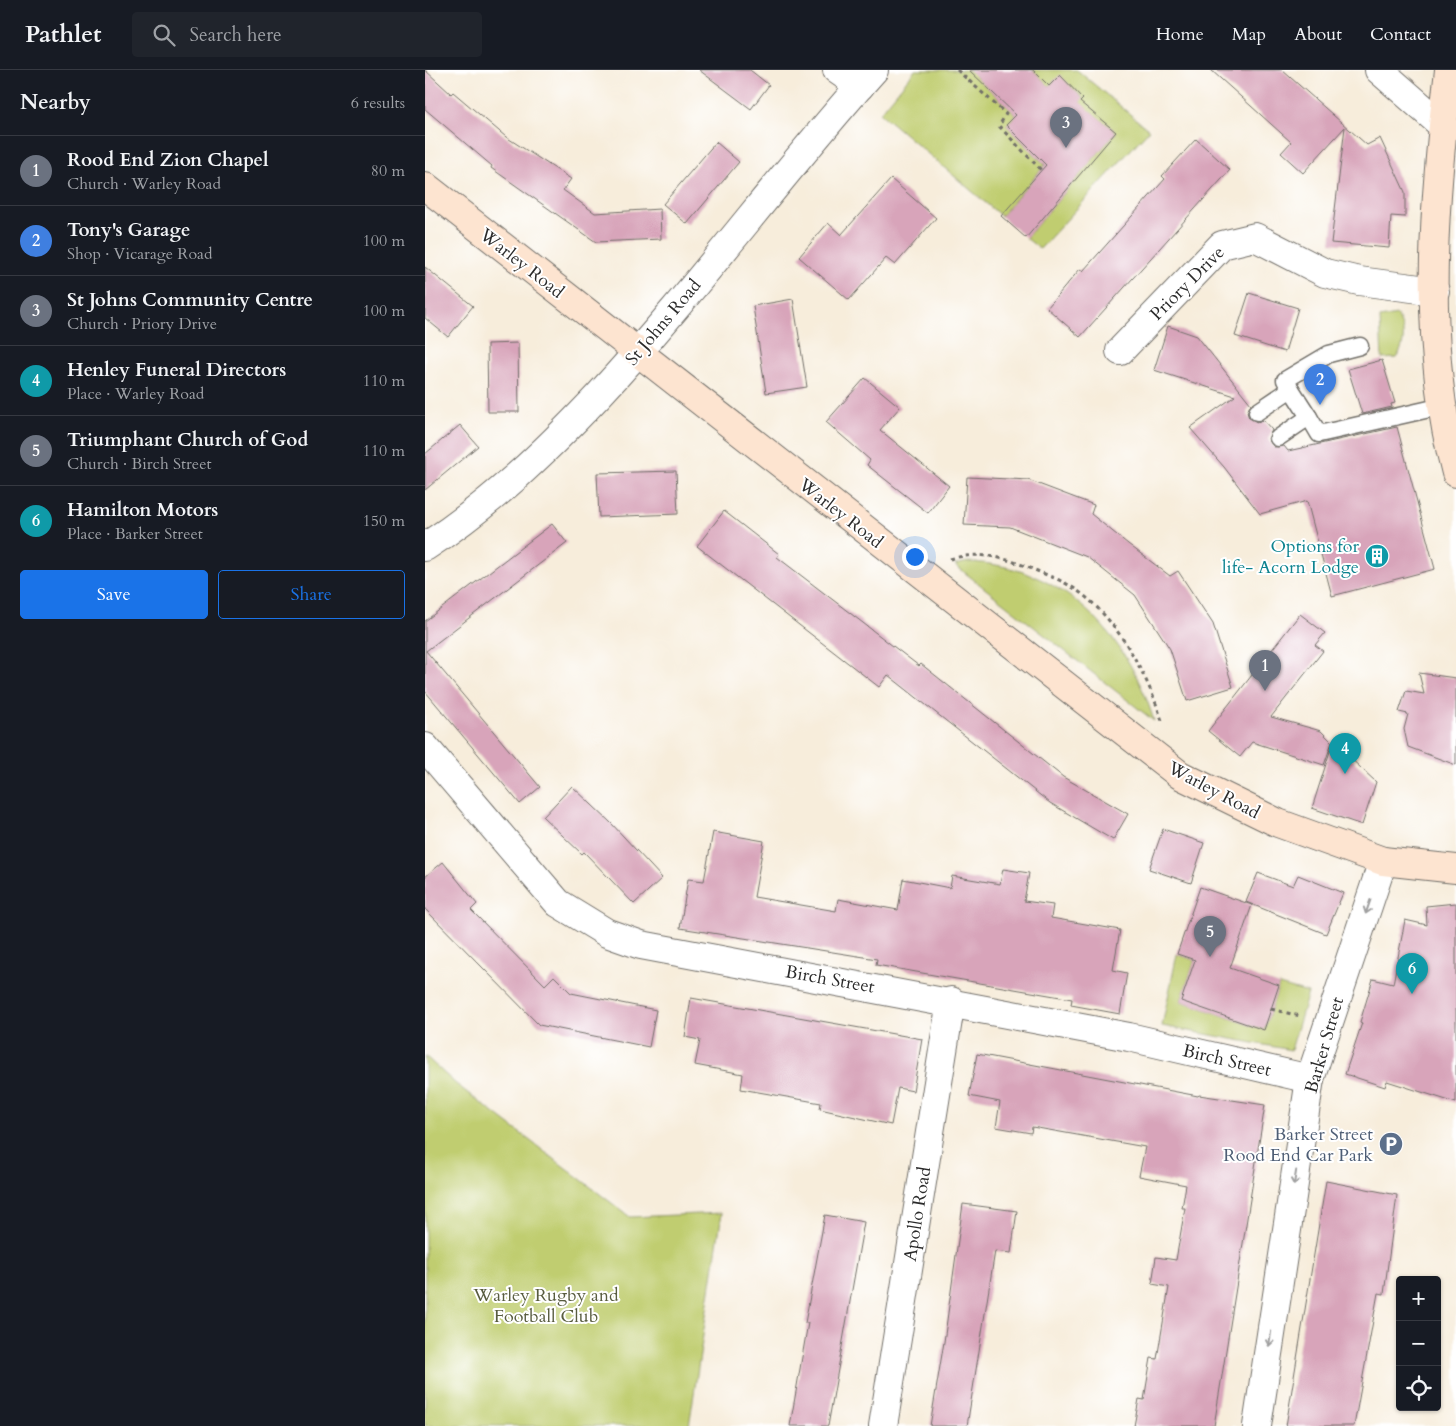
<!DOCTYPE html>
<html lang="en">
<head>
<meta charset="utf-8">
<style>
	:root { --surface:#171b24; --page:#20242c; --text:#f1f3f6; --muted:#9ea1a6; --line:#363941; --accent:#1a73e8 }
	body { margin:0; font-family:Cardo,serif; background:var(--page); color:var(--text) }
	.controls { position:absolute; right:15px; bottom:15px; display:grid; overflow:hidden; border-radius:5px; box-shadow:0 1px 4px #0004 }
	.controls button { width:45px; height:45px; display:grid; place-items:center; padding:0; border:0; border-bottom:1px solid var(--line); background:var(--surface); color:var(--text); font:25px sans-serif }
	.you { position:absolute; left:489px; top:486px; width:18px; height:18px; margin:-12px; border:4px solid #fff; border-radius:50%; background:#1a73e8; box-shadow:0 0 0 8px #1a73e833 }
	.badge { display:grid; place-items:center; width:32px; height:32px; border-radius:50%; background:var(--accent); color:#fff; font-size:16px; font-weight:700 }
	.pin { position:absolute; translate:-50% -41px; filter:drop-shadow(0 1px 2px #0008) }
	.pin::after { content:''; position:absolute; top:26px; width:18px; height:15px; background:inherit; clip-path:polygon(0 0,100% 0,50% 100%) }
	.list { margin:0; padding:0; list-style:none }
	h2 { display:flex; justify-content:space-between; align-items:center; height:65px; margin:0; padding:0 20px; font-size:21px }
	h2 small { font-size:16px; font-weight:400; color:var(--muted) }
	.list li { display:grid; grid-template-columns:32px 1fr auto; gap:15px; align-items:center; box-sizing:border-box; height:70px; padding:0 20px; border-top:1px solid var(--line) }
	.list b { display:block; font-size:19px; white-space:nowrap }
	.list p { margin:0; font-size:16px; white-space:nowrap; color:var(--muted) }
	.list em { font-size:16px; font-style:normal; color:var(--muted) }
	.actions { display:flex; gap:10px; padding:15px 20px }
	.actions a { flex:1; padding:11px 0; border:1px solid var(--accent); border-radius:5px; text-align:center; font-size:18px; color:var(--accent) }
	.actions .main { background:var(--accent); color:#fff }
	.icon { flex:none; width:28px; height:28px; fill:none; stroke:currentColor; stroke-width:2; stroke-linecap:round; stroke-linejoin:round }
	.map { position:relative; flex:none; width:1031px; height:1356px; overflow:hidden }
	header { display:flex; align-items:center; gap:30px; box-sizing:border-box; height:70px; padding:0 25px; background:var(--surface); border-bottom:1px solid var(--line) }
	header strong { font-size:24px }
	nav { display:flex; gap:28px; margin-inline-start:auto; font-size:18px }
	.search { width:350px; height:45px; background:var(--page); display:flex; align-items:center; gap:12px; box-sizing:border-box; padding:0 18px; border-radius:5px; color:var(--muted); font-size:19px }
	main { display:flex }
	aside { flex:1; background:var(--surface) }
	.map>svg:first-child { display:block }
	.green { fill:#c0cd6f; stroke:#767c4d }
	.building { fill:#d8a4ba }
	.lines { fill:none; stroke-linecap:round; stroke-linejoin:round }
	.lane-casing { stroke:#726f69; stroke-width:19 }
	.street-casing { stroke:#726f69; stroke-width:30 }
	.secondary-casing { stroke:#726f69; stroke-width:30 }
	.path { stroke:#726f69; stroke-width:3; stroke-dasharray:4 4; stroke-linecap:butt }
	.lane { stroke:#fff; stroke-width:16 }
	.street { stroke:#fff; stroke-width:28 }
	.secondary { stroke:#fde4d0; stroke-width:28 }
	.oneway { stroke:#a0a0a0 }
	.labels { text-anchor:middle; stroke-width:4; stroke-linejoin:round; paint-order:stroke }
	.street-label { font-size:18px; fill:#2b2b2b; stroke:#fff }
	.culture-label { font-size:18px; fill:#0d838f; stroke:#fff; text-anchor:end }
	.service-label { font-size:18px; fill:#4e5e75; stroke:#fff; text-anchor:end }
	.park-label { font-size:18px; fill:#585c3f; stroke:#fff }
</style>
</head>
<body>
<header>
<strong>Pathlet</strong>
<div class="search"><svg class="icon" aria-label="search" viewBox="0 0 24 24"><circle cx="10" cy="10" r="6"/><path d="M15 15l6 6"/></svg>Search here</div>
<nav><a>Home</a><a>Map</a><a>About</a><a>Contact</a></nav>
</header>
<main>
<aside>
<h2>Nearby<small>6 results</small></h2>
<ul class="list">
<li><span class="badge" style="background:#6b7280">1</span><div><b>Rood End Zion Chapel</b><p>Church · Warley Road</p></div><em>80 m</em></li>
<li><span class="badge" style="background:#3f7fe0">2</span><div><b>Tony's Garage</b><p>Shop · Vicarage Road</p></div><em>100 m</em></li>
<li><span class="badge" style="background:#6b7280">3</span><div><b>St Johns Community Centre</b><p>Church · Priory Drive</p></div><em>100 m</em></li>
<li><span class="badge" style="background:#0f9aa8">4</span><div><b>Henley Funeral Directors</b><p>Place · Warley Road</p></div><em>110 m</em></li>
<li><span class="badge" style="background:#6b7280">5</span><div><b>Triumphant Church of God</b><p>Church · Birch Street</p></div><em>110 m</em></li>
<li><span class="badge" style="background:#0f9aa8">6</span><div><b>Hamilton Motors</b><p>Place · Barker Street</p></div><em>150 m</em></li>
</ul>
<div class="actions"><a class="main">Save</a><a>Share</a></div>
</aside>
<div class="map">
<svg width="1031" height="1356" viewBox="0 0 1031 1356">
	<rect width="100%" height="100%" fill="#fff"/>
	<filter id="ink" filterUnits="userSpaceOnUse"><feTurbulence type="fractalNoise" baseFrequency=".02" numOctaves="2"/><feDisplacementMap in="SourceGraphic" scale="10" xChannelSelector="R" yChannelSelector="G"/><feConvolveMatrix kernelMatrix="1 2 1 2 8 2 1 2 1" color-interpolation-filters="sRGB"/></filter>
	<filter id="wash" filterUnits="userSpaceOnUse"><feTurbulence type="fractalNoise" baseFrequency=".0096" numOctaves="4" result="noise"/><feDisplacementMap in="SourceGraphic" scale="20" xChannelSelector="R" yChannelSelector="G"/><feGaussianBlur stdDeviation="1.12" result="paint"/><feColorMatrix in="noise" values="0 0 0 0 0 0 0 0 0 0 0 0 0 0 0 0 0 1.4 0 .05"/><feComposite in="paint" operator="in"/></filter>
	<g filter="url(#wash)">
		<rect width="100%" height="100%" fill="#f7eddb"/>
		<!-- green -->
		<g class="green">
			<path d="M 490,0 L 544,0 L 591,45 L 581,55 L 620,95 L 576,146 L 455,43 Z"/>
			<path d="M 608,0 L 652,0 L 724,60 L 615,179 L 601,168 L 691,62 L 665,41 L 649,59 L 638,49 L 658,28 L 635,6 L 624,16 Z"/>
			<path d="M 972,245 C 980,259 981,275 971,288 L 957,289 L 955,248 Z"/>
			<path d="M 543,492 C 637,495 703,564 729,651 L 530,495 Z"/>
			<path d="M 752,884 L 770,890 L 756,931 L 839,960 L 854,915 L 883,923 L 866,980 L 737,956 Z"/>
			<path d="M 0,986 L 31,1014 L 205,1147 L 297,1143 L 264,1356 L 0,1356 Z"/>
		</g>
		<g id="blocks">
			<!-- building -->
			<g class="building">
				<path d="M 0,0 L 26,24 L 28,22 L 81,67 L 146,109 L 138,120 L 170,143 L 235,139 L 236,169 L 171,172 L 66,98 L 67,96 L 0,39 Z"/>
				<path d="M 274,0 L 325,0 L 344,15 L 326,39 Z"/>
				<path d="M 544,0 L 608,0 L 624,16 L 635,5 L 658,29 L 655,32 L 691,62 L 601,168 L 576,146 L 621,95 L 581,55 L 591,45 Z"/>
				<path d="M 786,0 L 857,0 L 942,75 L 955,68 L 980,122 L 980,147 L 966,146 L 964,178 L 906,173 L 920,57 L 878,103 L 856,83 L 866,72 Z"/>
				<path d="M 771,69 L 805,100 L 655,267 L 622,238 L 655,199 L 658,201 L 740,109 L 737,106 Z"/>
				<path d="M 291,72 L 314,92 L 262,154 L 238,134 Z"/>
				<path d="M 466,109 L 511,148 L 470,195 L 461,188 L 424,230 L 374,187 L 403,153 L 416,165 Z"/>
				<path d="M 0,197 L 48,236 L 23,267 L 0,248 Z"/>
				<path d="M 824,223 L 873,238 L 860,282 L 810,266 Z"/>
				<path d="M 368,229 L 382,317 L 341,323 L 328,236 Z"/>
				<path d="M 743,256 L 772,266 L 826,334 L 822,342 L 824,348 L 832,352 L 838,350 L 847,360 L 843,369 L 849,377 L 859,376 L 863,381 L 972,357 L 1010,499 L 907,526 L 882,431 L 835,444 L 799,397 L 765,358 L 810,326 L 729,300 Z"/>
				<path d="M 93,273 L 94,342 L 63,342 L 62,274 Z"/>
				<path d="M 957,290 L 970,333 L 966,334 L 967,337 L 937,344 L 923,299 Z"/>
				<path d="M 440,308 L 475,337 L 455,360 L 524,416 L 503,443 L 442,395 L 445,390 L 401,352 Z"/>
				<path d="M 35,355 L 53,376 L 0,420 L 0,384 Z"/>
				<path d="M 251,401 L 253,444 L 174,447 L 172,403 Z"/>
				<path d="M 542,407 L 605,410 L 603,410 L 669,435 L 666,444 L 703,474 L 745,506 L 753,501 L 788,554 L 808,617 L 762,631 L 745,579 L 710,525 L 662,487 L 585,457 L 539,455 Z"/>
				<path d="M 299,441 L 354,484 L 352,487 L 494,596 L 496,594 L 638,707 L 703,744 L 688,770 L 625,733 L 463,605 L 454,617 L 272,476 Z"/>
				<path d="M 127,454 L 142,473 L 1,581 L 115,717 L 95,734 L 0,621 L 0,551 Z"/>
				<path d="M 875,544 L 900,563 L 890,575 L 898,581 L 846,647 L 896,661 L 907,672 L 899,695 L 827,672 L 815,687 L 783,661 Z"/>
				<path d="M 994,603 L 1031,608 L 1031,695 L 983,677 L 979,659 L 983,644 L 974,642 L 981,621 L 999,624 Z"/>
				<path d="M 908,672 L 951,712 L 937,755 L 887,738 Z"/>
				<path d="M 147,716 L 186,753 L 237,808 L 209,834 L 159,782 L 157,784 L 118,747 Z"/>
				<path d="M 738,759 L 779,773 L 766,813 L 724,799 Z"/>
				<path d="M 288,762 L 339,771 L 329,827 L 411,841 L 413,829 L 473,840 L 478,809 L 525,818 L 527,806 L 575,814 L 578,799 L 604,803 L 599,831 L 628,835 L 626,848 L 695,860 L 688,900 L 702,903 L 695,944 L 646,935 L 647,929 L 451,895 L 452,889 L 255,858 L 263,809 L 279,811 Z"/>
				<path d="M 18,792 L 52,834 L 46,840 L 120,915 L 129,906 L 146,923 L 231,940 L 224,977 L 114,955 L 0,839 L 0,807 Z"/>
				<path d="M 833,803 L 868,816 L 873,805 L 918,823 L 901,864 L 821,832 Z"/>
				<path d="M 775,817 L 827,835 L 805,898 L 854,915 L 839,960 L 756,931 L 770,890 L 752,884 Z"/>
				<path d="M 1031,833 L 1031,1033 L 962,1011 L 960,1017 L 920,1004 L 937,953 L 935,952 L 948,909 L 968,914 L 980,850 L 1002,855 L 1001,836 Z"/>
				<path d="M 266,928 L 497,969 L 488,1021 L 473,1018 L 466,1055 L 395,1039 L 396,1033 L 316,1019 L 318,1004 L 270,995 L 275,970 L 260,967 Z"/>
				<path d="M 552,984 L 773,1026 L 774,1025 L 840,1035 L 789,1356 L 709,1356 L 714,1329 L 719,1330 L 726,1288 L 732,1289 L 744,1217 L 727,1214 L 731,1187 L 751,1190 L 760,1138 L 757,1138 L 761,1115 L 714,1106 L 720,1077 L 607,1057 L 606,1063 L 571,1057 L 575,1032 L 544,1026 Z"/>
				<path d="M 901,1111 L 972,1125 L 959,1224 L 953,1223 L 929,1356 L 861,1356 Z"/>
				<path d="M 538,1134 L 592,1141 L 586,1183 L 570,1181 L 542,1356 L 505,1356 L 519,1272 Z"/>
				<path d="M 400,1145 L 439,1152 L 403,1356 L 365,1356 L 383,1253 L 380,1253 Z"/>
			</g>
		</g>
	</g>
	<g filter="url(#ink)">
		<use href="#blocks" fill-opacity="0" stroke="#726f69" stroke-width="1"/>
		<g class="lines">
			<!-- lane casing -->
			<g class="lane-casing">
				<g id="lane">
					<path d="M 832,342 L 866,319 L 860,310 L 904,284 L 935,276"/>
					<path d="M 884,347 L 894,364 L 1018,336"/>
					<path d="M 853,368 L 884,347 L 866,319"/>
				</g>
			</g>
			<!-- street casing -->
			<g class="street-casing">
				<g id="street">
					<path d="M 412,0 L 435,16"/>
					<path d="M 954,0 L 1018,56"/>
					<path d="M 695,281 L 797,175 L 830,167 L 900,203 L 934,211 L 1010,221"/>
					<path d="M 0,477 C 65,435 120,382 173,326 C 270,222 354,106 449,0"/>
					<path d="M 0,677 L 133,833 L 182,863 L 216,875 L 704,967 L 885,1009"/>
					<path d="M 458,1356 L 526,931"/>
					<path d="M 832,1356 L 885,1009 L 958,791"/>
				</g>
			</g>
			<!-- secondary casing -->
			<g class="secondary-casing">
				<g id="secondary">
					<path d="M 1024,0 C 1009,133 996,272 1031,403"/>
					<path d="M 0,116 L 755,705 L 853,753 L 958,791 L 1031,799"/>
				</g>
			</g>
			<!-- path -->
			<g class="path">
				<path d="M 532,0 L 581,44 L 574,56 L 616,100"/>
				<path d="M 525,489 C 554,481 578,487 605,498 C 619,504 634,509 647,517 C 691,545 723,605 738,654"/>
				<path d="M 846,939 L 875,946"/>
			</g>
			<!-- lane -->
			<use href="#lane" class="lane"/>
			<!-- street -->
			<use href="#street" class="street"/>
			<!-- secondary -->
			<use href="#secondary" class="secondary"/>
		</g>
		<!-- one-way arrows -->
		<defs><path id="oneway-shaft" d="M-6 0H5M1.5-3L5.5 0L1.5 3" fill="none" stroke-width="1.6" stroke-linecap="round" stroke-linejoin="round" transform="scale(1.25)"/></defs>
		<g class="oneway">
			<use href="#oneway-shaft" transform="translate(943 837) rotate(109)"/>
			<use href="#oneway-shaft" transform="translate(870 1108) rotate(99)"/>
			<use href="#oneway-shaft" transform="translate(845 1269) rotate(99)"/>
		</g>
	</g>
	<!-- icons -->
	<defs>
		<g id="building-disc" transform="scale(1.25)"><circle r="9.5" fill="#0f9aa8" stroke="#fff"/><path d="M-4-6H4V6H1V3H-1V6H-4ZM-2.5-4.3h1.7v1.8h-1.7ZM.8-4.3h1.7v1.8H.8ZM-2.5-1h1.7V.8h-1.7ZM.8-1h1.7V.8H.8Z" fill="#fff"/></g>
		<g id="parking-disc" transform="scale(1.25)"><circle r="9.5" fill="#5c6f8a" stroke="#fff"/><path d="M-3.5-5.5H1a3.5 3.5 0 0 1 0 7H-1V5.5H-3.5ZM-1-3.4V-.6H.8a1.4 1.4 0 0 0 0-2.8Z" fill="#fff"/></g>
	</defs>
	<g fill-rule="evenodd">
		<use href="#building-disc" x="952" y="486"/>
		<use href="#parking-disc" x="966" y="1074"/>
	</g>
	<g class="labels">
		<!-- street labels -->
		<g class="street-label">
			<text transform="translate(97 193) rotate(38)" y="6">Warley Road</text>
			<text transform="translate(762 213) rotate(-45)" y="6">Priory Drive</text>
			<text transform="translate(238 252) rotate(-50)" y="6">St Johns Road</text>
			<text transform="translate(416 443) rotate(38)" y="6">Warley Road</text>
			<text transform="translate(789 720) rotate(28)" y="6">Warley Road</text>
			<text transform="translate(405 909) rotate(10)" y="6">Birch Street</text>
			<text transform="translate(899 975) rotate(-74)" y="6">Barker Street</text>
			<text transform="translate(802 990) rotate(13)" y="6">Birch Street</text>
			<text transform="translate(492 1144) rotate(-81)" y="6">Apollo Road</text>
		</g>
		<!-- culture labels -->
		<g class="culture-label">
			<text x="934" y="482">Options for<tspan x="934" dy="21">life- Acorn Lodge</tspan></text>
		</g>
		<!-- service labels -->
		<g class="service-label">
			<text x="948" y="1070">Barker Street<tspan x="948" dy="21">Rood End Car Park</tspan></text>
		</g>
		<!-- park labels -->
		<g class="park-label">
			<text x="121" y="1231">Warley Rugby and<tspan x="121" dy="21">Football Club</tspan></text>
		</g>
	</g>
</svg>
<div class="controls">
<button>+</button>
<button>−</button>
<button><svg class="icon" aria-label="locate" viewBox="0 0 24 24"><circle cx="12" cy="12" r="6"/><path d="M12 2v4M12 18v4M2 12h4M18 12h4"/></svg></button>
</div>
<div class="you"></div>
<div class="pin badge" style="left:840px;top:621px;background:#6b7280">1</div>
<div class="pin badge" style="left:895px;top:335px;background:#3f7fe0">2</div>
<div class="pin badge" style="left:641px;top:78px;background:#6b7280">3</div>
<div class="pin badge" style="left:920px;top:704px;background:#0f9aa8">4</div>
<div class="pin badge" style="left:785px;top:887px;background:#6b7280">5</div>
<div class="pin badge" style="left:987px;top:924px;background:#0f9aa8">6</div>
</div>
</main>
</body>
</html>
